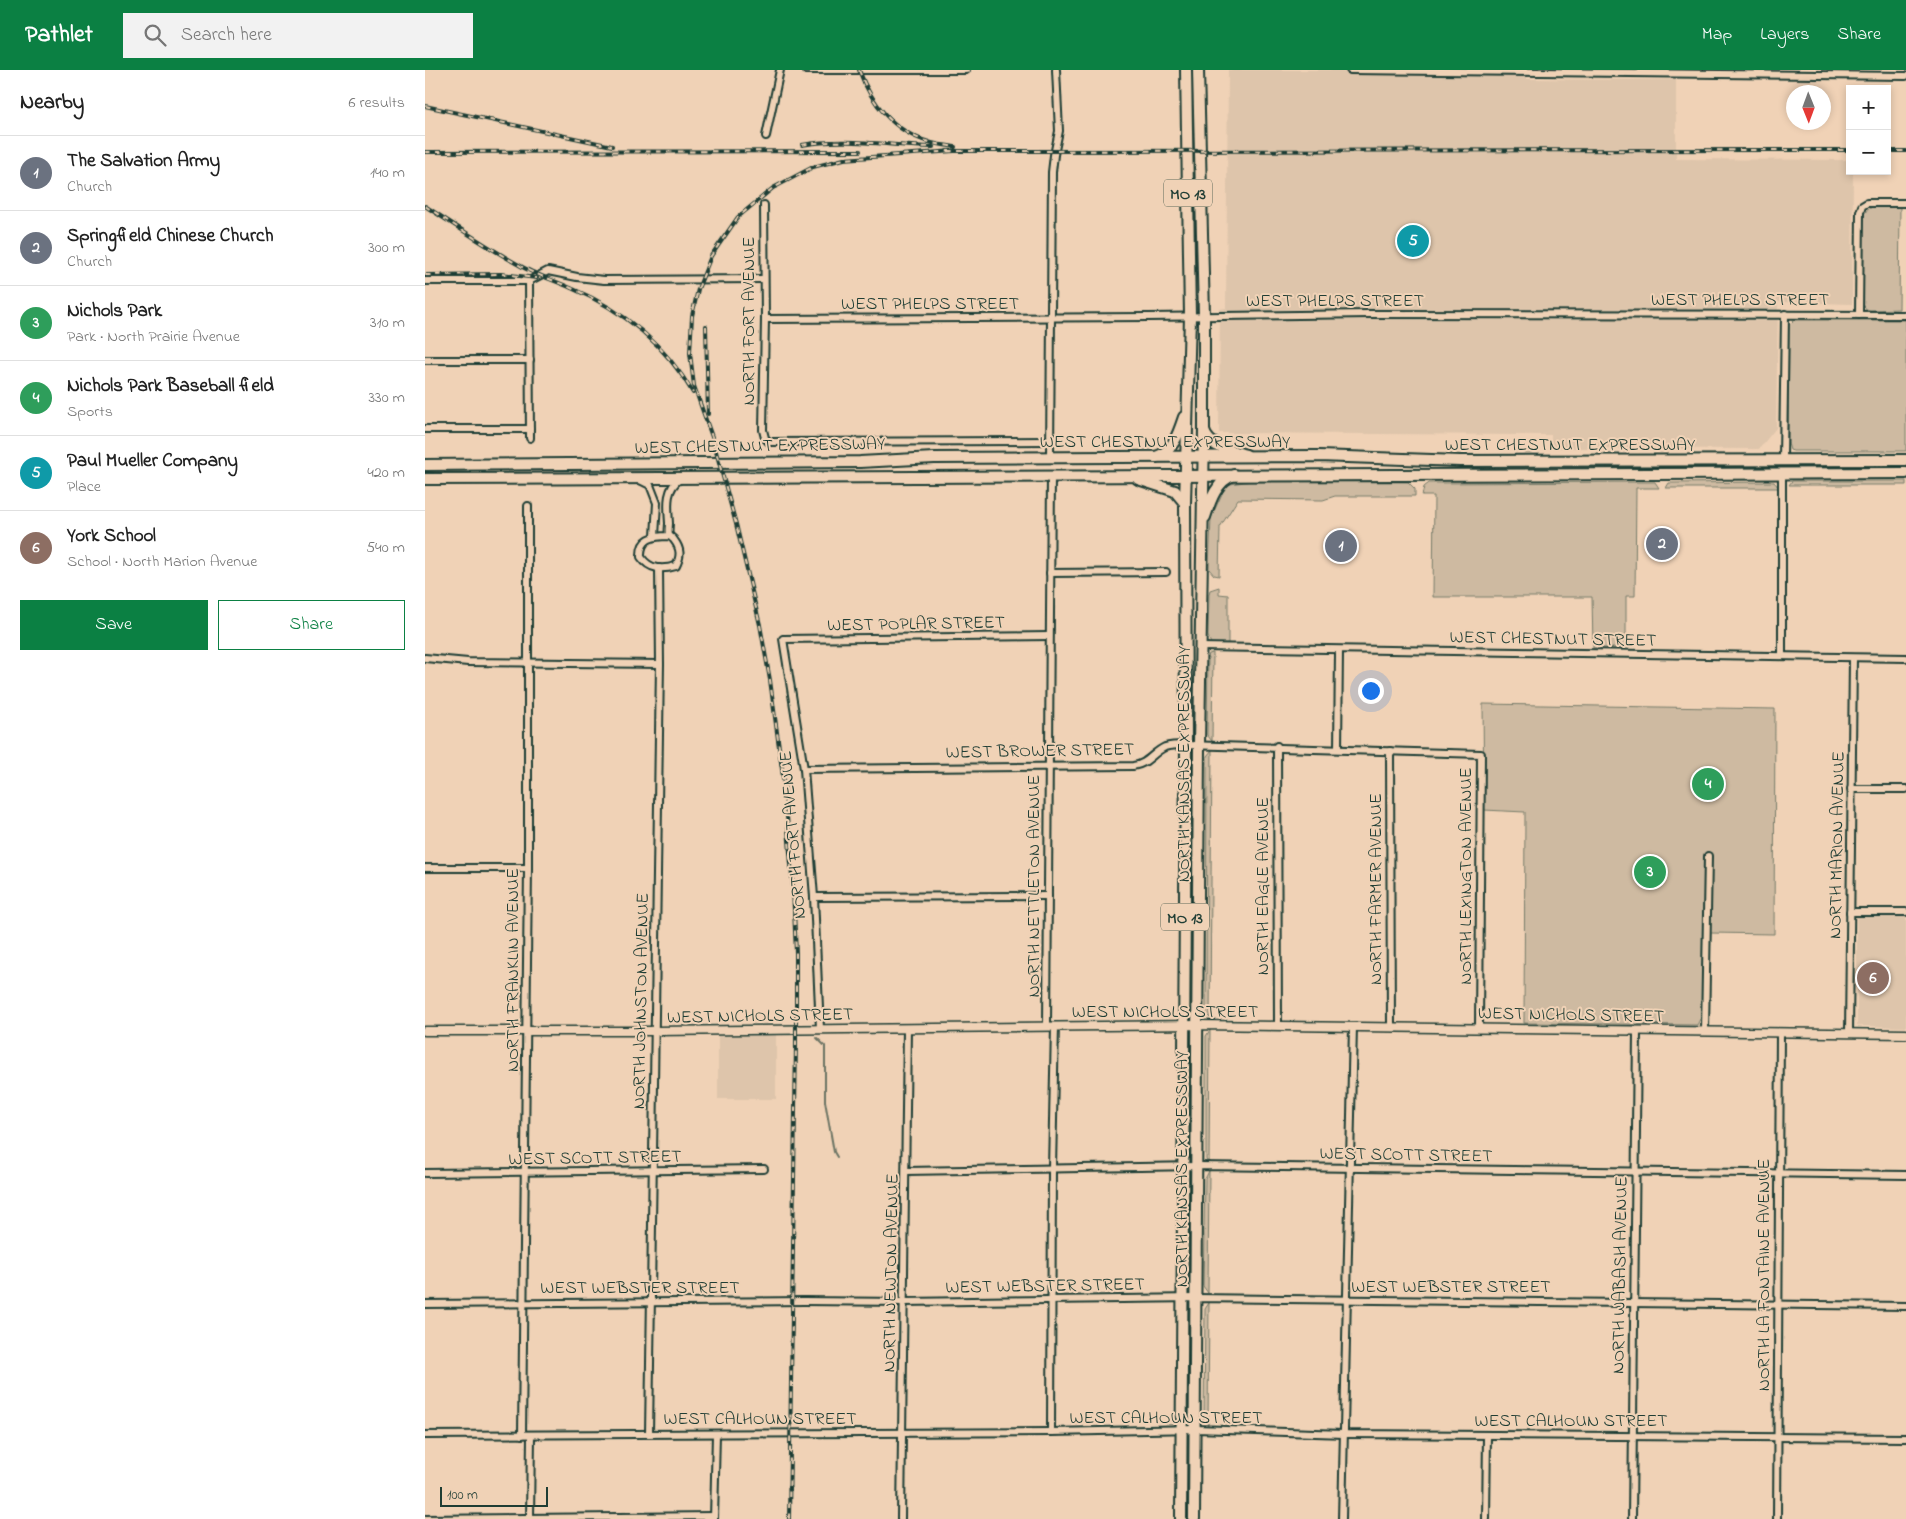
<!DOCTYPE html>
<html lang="en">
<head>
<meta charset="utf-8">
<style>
	:root { --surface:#fff; --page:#f2f2f2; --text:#222; --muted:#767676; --line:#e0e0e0; --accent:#0b8043 }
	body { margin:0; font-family:"Indie Flower",sans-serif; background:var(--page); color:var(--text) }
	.controls { position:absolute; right:15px; top:15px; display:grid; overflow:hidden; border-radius:0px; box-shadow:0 2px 8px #0003 }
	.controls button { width:45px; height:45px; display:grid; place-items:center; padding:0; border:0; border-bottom:1px solid var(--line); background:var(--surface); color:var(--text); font:25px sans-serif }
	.compass { position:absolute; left:1361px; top:15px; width:45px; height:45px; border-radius:50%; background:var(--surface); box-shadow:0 2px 8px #0003; rotate:179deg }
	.scale { position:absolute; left:15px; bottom:12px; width:108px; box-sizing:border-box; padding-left:5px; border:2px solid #1f3d34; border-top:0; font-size:14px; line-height:18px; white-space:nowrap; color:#1f3d34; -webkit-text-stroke:4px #f0d2b6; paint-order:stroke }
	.you { position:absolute; left:945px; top:620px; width:18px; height:18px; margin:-12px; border:4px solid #fff; border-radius:50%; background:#1a73e8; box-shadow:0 0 0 8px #1a73e833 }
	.badge { display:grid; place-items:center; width:32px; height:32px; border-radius:50%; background:var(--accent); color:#fff; font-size:16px; font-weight:700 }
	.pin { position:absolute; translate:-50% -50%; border:2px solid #fff; box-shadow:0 1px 5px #0006 }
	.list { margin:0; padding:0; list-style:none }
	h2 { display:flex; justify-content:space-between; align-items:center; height:65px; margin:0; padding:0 20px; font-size:21px }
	h2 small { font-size:16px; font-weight:400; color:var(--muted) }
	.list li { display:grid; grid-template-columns:32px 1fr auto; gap:15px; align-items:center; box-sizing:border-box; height:75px; padding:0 20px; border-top:1px solid var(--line) }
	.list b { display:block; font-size:19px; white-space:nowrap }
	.list p { margin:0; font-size:16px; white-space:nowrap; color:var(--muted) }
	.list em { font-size:16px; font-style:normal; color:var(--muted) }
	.actions { display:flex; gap:10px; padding:15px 20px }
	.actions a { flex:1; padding:11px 0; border:1px solid var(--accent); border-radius:0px; text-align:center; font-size:18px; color:var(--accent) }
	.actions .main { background:var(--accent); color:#fff }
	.icon { flex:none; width:28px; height:28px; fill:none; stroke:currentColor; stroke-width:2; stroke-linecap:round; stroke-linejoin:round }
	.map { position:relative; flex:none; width:1481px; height:1449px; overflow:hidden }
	header { display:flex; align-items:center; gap:30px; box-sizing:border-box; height:70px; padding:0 25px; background:var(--accent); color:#fff }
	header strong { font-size:24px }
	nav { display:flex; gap:28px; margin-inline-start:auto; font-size:18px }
	.search { width:350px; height:45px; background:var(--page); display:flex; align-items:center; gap:12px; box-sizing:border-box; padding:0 18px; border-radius:0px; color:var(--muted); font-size:19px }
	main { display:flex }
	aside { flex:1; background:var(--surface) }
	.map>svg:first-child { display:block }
	.built { fill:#dec5ab }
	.green { fill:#cebaa1; stroke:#767c6a }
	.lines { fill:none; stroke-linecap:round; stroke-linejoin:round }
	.stream { stroke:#6b7363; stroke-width:2 }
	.minor-casing { stroke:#1f3d34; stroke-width:10 }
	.tertiary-casing { stroke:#1f3d34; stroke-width:11 }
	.primary-casing { stroke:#1f3d34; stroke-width:14 }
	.minor { stroke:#f0d2b6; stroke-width:6 }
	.tertiary { stroke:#f0d2b6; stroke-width:8 }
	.primary { stroke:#f0d2b6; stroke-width:10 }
	.rail-casing { stroke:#1f3d34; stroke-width:4 }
	.rail { stroke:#f0d2b6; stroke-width:2; stroke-dasharray:5.5; stroke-linecap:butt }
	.labels { text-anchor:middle; stroke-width:4; stroke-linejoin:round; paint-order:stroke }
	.shield { fill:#f0d2b6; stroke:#5e6a5b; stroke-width:1 }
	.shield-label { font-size:16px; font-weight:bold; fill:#1f3d34 }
	.street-label { font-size:18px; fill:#1f3d34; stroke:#f0d2b6 }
</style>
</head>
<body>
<header>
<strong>Pathlet</strong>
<div class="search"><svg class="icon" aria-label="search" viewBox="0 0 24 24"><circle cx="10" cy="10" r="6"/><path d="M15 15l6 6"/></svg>Search here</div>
<nav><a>Map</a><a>Layers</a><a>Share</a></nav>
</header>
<main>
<aside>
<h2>Nearby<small>6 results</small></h2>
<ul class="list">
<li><span class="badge" style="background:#6b7280">1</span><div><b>The Salvation Army</b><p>Church</p></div><em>140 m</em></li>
<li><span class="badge" style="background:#6b7280">2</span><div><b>Springfield Chinese Church</b><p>Church</p></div><em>300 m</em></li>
<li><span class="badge" style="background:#2e9e5b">3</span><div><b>Nichols Park</b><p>Park · North Prairie Avenue</p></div><em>310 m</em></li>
<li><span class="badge" style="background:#2e9e5b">4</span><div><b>Nichols Park Baseball field</b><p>Sports</p></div><em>330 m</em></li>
<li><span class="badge" style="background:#0f9aa8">5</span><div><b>Paul Mueller Company</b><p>Place</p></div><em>420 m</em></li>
<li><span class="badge" style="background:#8d6e63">6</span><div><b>York School</b><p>School · North Marion Avenue</p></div><em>540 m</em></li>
</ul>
<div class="actions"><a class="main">Save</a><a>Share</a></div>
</aside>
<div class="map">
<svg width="1481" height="1449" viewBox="0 0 1481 1449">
	<rect width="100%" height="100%" fill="#f0d2b6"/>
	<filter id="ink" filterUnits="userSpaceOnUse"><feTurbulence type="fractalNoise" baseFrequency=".02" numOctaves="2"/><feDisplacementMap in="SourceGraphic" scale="10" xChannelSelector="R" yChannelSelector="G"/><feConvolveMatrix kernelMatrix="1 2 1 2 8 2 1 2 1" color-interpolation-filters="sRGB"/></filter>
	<g filter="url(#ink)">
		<!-- built -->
		<g class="built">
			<path d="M 803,0 L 1101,0 L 1102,9 L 1251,10 L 1251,89 L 1425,90 L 1425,101 L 1428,101 L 1427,234 L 1353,232 L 1351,358 L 1334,379 L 1126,378 L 1126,365 L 794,363 L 795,239 L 801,238 Z"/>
			<path d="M 1432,845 L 1481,846 L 1481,957 L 1432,956 Z"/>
			<rect x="293" y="963" width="58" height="66"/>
		</g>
		<!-- green -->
		<g class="green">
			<path d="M 1475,135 L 1474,239 L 1445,240 L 1441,239 L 1438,234 L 1438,146 C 1444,132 1462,136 1475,135 Z"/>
			<path d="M 1369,250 L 1481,250 L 1481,381 L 1368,381 L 1365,380 L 1363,373 L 1364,255 Z"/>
			<path d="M 827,411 L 983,412 L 990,419 L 990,426 L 910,426 L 898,430 L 813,429 L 795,457 L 794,506 L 789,505 L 784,499 L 786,448 L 800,417 L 805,414 Z"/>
			<path d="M 1367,411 L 1481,411 L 1481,415 L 1364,415 Z"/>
			<path d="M 1230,412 L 1234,418 L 1211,418 L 1210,526 L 1201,526 L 1201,578 L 1168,578 L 1167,527 L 1008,527 L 1009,426 L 997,426 L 999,417 L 1004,413 Z"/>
			<path d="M 1349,412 L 1354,418 L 1241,418 L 1244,413 Z"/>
			<path d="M 794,517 L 794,524 L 803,525 L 803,575 L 786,574 L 783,566 L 784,524 L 785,520 Z"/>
			<path d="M 788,583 L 787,671 L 782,665 L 783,587 L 784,584 Z"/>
			<path d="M 1058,634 L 1350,639 L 1349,864 L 1286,863 L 1283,949 L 1275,949 L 1272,955 L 1099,953 L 1100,742 L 1059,740 Z"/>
			<path d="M 787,680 L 785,948 L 781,944 L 781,940 L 782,686 Z"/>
			<path d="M 785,960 L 784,1092 L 781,1090 L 781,966 Z"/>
			<path d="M 784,1101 L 783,1223 L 778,1216 L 780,1109 Z"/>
			<path d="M 784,1233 L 783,1355 L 779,1350 L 780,1239 Z"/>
		</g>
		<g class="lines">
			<!-- stream -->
			<path class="stream" d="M 392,968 L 400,976 L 400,1031 L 409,1082 L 412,1087"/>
			<!-- minor casing -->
			<g class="minor-casing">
				<g id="minor">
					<path d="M 381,0 L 541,0"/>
					<path d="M 925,0 L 1481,6"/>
					<path d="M 341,66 L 355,0"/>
					<path d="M 339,135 L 340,249 L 338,360 L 340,368 L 344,372 L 625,371"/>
					<path d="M 0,211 L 104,211 L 123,201 L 152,207 L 179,210 L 339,209"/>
					<path d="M 104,211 L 105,368"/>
					<path d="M 1434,245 L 1435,142 L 1437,136 L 1442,133 L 1481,133"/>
					<path d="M 340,249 L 724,247 L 944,244 L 1481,245"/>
					<path d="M 0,290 L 105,290"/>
					<path d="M 0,359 L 105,359"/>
					<path d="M 625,388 L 627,102 L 629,85 L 634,61 L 631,0"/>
					<path d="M 1358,390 L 1360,244"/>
					<path d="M 215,410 L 225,415 L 232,433 L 230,466"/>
					<path d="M 244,466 C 228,466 215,468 216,487 C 225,500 237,500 251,496 C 256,486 256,479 249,470 C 248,468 245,467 244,465 C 243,462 244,456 244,453 C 243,437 240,419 255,409"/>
					<path d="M 625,503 L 741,502"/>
					<path d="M 775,577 L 1481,588"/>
					<path d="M 1357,586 L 1357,404"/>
					<path d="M 0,588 L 43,592 L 235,594"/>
					<path d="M 852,676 L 853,956"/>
					<path d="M 913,679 L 914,581"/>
					<path d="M 965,681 L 966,957"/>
					<path d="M 379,699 L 708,696 C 723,694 727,683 740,677 C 746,675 754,675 761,675 L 1056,684 L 1054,958"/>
					<path d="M 1426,719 L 1481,719"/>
					<path d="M 0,798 L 103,798"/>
					<path d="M 389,827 L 623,826"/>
					<path d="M 1425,842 L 1481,842"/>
					<path d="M 622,956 L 626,405"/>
					<path d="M 395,959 L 389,827 L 379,699 L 358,569 L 624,566"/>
					<path d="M 1280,961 L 1283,786"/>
					<path d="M 1424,963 L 1428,588"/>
					<path d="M 481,1101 L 772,1096 L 1481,1105"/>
					<path d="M 0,1103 L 339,1099"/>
					<path d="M 0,1234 L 379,1231 L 479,1232 L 771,1228 L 1481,1236"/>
					<path d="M 626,1362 L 627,1098 L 630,956"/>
					<path d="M 224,1364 L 235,594 L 234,498"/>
					<path d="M 0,1365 L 626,1362 L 771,1359 L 919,1364 L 1481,1368"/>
					<path d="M 97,1365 L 103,798 L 103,436"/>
					<path d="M 0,1449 L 289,1446"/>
					<path d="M 105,1449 L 106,1365"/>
					<path d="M 289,1449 L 291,1364"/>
					<path d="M 476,1449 L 482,958"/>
					<path d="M 917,1449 L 928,956"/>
					<path d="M 1061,1449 L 1062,1365"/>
					<path d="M 1207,1449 L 1212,961"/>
					<path d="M 1352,1449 L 1355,962"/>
				</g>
			</g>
			<!-- tertiary casing -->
			<g class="tertiary-casing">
				<path id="tertiary" d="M 0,961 L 230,961 L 773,955 L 1481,964"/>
			</g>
			<!-- primary casing -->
			<g class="primary-casing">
				<g id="primary">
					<path d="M 779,361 C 784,378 806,380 821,385"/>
					<path d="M 731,387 C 748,382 754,362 759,347"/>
					<path d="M 0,395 L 435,392 L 509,388 L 894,386 L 1035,391 L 1481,390"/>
					<path d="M 0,409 L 1481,403"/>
					<path d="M 713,409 L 750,421 L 760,433"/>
					<path d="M 780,447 C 785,431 792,410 809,405"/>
					<path d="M 756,1449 L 761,675 L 760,433 L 765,246 L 761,0"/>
					<path d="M 769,1449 L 774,675 L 779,359 L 779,245 L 773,0"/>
				</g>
			</g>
			<!-- minor -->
			<use href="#minor" class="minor"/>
			<!-- tertiary -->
			<use href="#tertiary" class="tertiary"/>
			<!-- primary -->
			<use href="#primary" class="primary"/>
			<!-- rail casing -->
			<g class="rail-casing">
				<g id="rail">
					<path d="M 434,0 C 446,33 469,62 504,72 C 512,75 522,75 530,77"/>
					<path d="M 0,36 L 187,76"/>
					<path d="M 377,75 C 421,67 464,76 508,77"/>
					<path d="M 522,81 L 1425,80"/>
					<path d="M 1462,81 L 1481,81"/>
					<path d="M 0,82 L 435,81"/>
					<path d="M 0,136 C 31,156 62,177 94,195 C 110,205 129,210 146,218 C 198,240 240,274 268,323"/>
					<path d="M 0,205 L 76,204 L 112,208"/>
					<path d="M 281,256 L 283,344"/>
					<path d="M 364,1449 L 371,973 L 371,883 L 368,819 L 360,722 L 345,610 L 335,555 L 311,454 L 287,367 L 269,316 L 265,283 L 267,246 L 273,219 L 286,186 L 313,147 L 348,118 L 388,97 L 419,89 L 529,81"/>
				</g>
			</g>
			<!-- rail -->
			<use href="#rail" class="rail"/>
		</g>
	</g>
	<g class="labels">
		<!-- shield labels -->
		<g class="shield">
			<rect x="739" y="109.5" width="48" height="27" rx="4"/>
			<rect x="736" y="833.5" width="48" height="27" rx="4"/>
		</g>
		<g class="shield-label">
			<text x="763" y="129">MO 13</text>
			<text x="760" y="853">MO 13</text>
		</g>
		<!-- street labels -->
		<g class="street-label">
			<text x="1315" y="235">WEST PHELPS STREET</text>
			<text x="910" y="236">WEST PHELPS STREET</text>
			<text x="505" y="239">WEST PHELPS STREET</text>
			<text transform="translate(323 251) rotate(-90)" y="6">NORTH FORT AVENUE</text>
			<text x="740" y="377">WEST CHESTNUT EXPRESSWAY</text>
			<text x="1145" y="380">WEST CHESTNUT EXPRESSWAY</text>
			<text transform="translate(335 375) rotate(-1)" y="6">WEST CHESTNUT EXPRESSWAY</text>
			<text transform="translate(491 553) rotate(-1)" y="6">WEST POPLAR STREET</text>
			<text transform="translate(1128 568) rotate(1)" y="6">WEST CHESTNUT STREET</text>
			<text transform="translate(615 680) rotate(-1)" y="6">WEST BROWER STREET</text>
			<text transform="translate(758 694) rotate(-90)" y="6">NORTH KANSAS EXPRESSWAY</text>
			<text transform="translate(367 765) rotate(-95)" y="6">NORTH FORT AVENUE</text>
			<text transform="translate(1411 775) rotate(-89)" y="6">NORTH MARION AVENUE</text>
			<text transform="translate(1040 806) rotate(-90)" y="6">NORTH LEXINGTON AVENUE</text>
			<text transform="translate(608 816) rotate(-90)" y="6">NORTH NETTLETON AVENUE</text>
			<text transform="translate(837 816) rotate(-90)" y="6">NORTH EAGLE AVENUE</text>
			<text transform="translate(950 819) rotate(-90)" y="6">NORTH FARMER AVENUE</text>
			<text transform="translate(87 900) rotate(-90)" y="6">NORTH FRANKLIN AVENUE</text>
			<text transform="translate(215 931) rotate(-89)" y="6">NORTH JOHNSTON AVENUE</text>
			<text x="740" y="947">WEST NICHOLS STREET</text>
			<text transform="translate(1146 944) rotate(1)" y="6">WEST NICHOLS STREET</text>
			<text transform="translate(335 945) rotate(-1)" y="6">WEST NICHOLS STREET</text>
			<text transform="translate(981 1084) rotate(1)" y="6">WEST SCOTT STREET</text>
			<text transform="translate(170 1087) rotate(-1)" y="6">WEST SCOTT STREET</text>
			<text transform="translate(756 1099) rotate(-90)" y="6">NORTH KANSAS EXPRESSWAY</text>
			<text transform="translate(465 1203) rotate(-89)" y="6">NORTH NEWTON AVENUE</text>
			<text transform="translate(1194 1205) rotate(-89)" y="6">NORTH WABASH AVENUE</text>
			<text transform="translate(1338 1205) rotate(-90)" y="6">NORTH LA FONTAINE AVENUE</text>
			<text transform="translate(620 1215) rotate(-1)" y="6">WEST WEBSTER STREET</text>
			<text x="1026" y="1222">WEST WEBSTER STREET</text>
			<text x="215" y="1223">WEST WEBSTER STREET</text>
			<text x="741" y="1353">WEST CALHOUN STREET</text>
			<text x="335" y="1354">WEST CALHOUN STREET</text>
			<text x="1146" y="1356">WEST CALHOUN STREET</text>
		</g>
	</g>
</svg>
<div class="controls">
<button>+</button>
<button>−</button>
</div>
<svg class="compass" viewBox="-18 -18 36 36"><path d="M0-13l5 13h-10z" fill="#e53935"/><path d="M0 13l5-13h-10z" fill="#767676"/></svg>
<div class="scale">100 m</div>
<div class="you"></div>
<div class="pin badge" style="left:916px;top:476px;background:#6b7280">1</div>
<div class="pin badge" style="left:1237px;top:474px;background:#6b7280">2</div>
<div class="pin badge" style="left:1225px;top:802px;background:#2e9e5b">3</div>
<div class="pin badge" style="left:1283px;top:714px;background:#2e9e5b">4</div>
<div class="pin badge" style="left:988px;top:171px;background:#0f9aa8">5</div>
<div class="pin badge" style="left:1448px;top:908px;background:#8d6e63">6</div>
</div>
</main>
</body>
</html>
